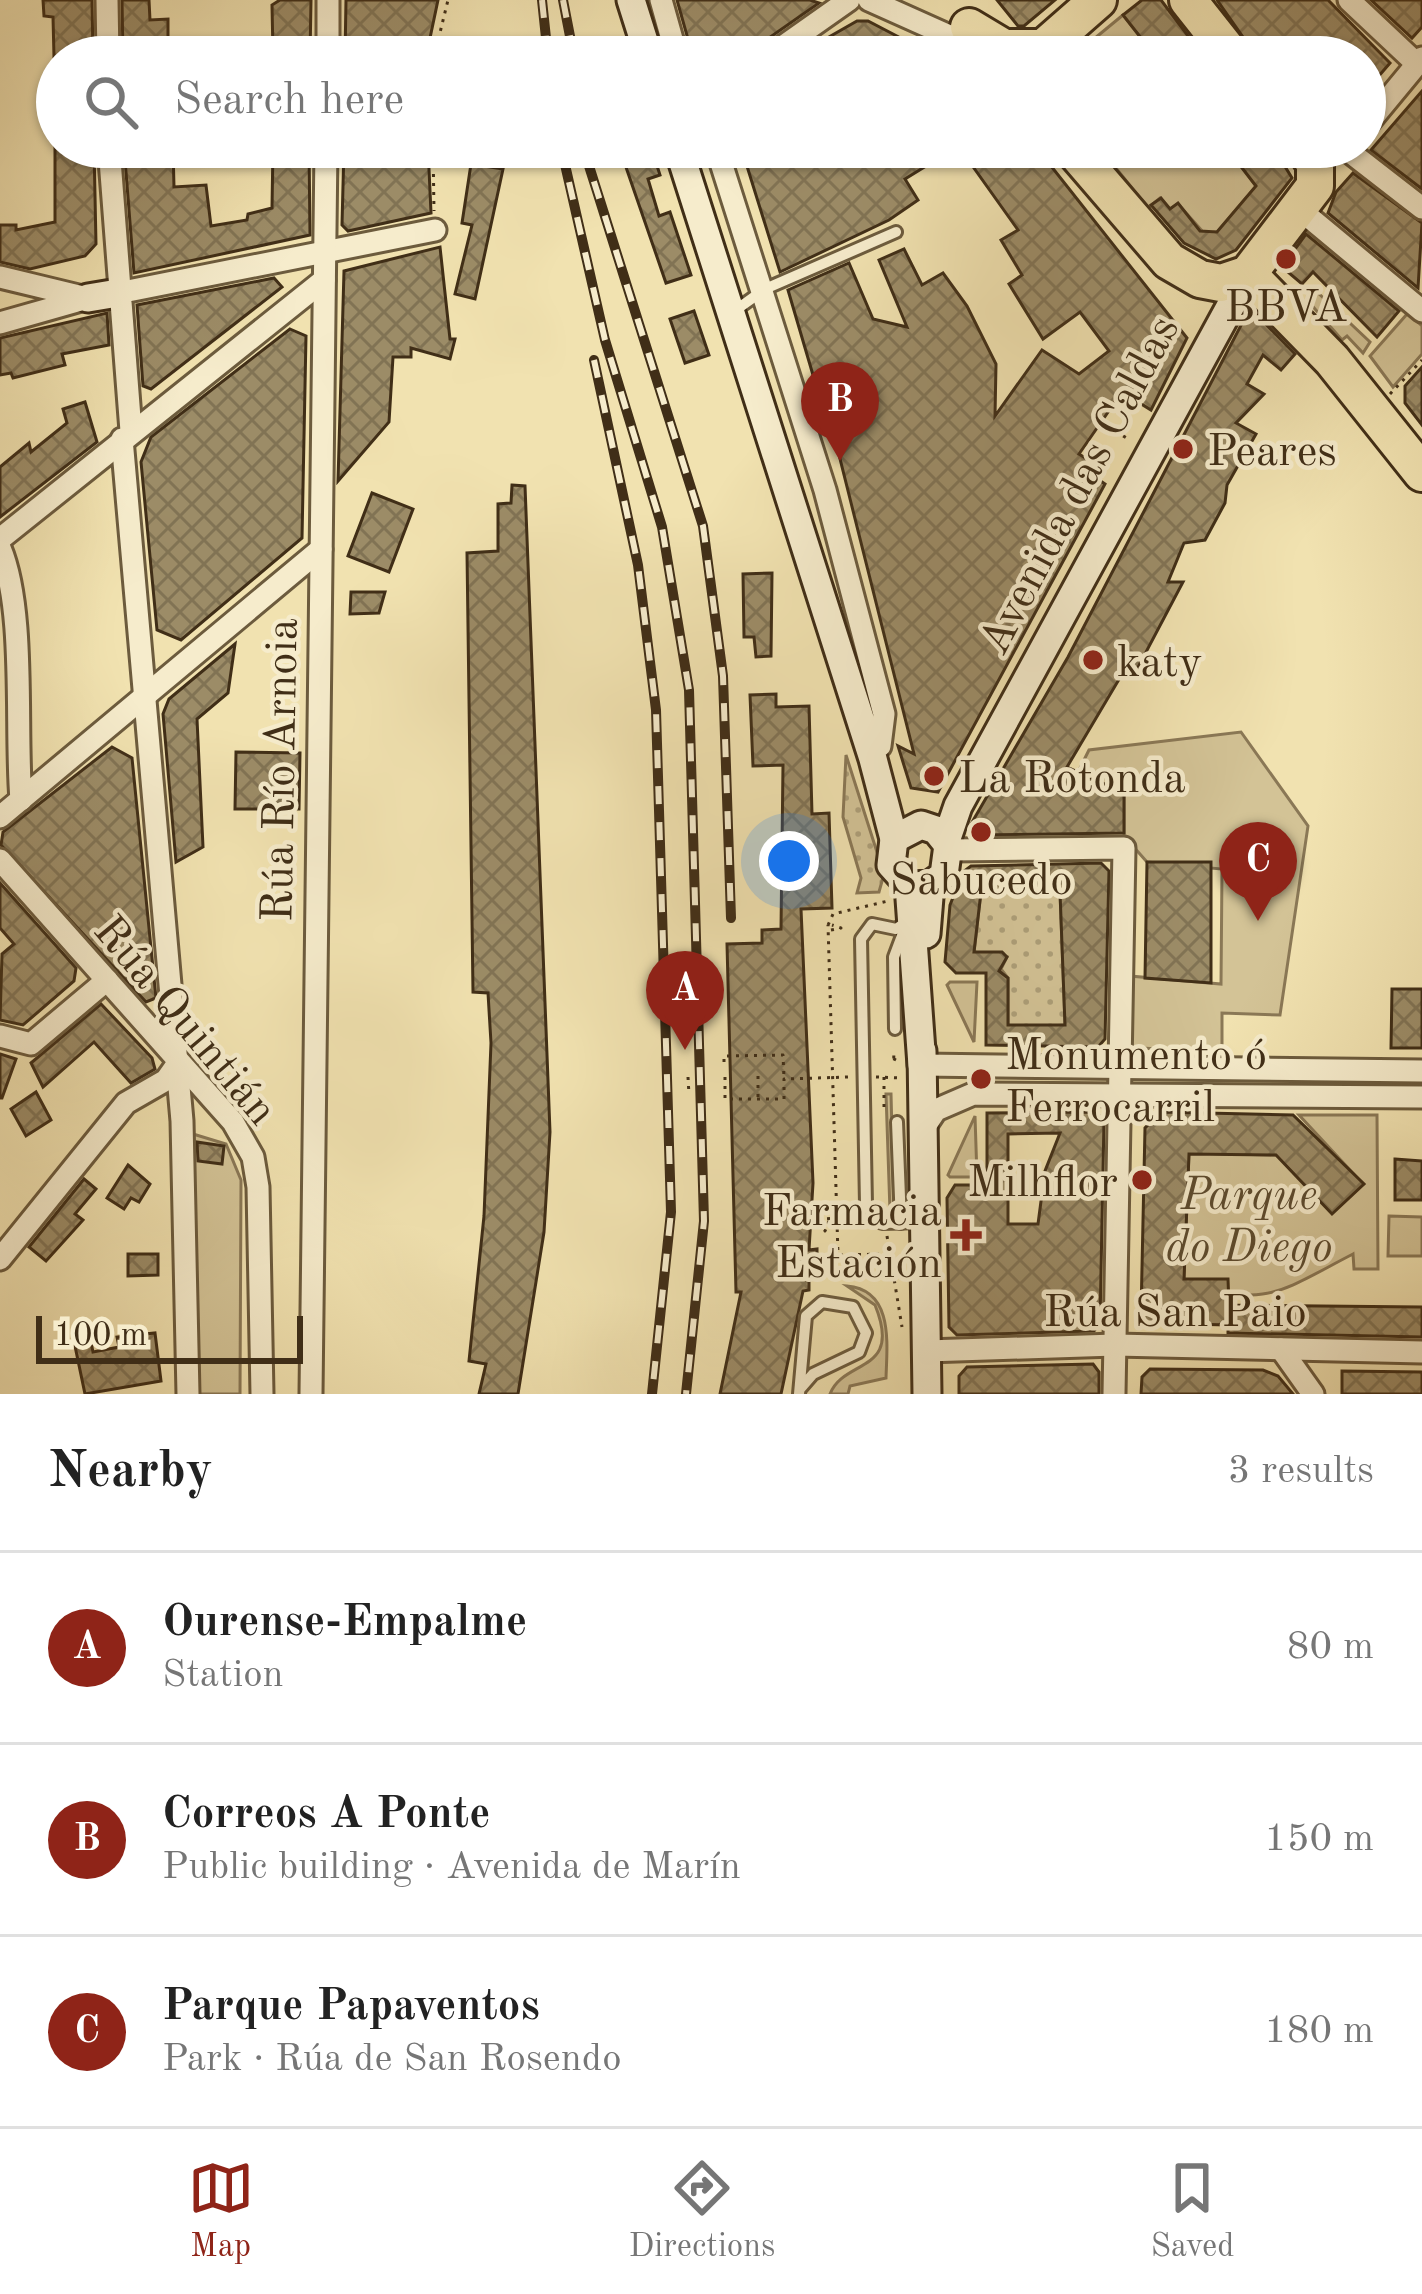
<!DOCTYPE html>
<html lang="en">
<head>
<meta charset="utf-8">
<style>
	:root { --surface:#fff; --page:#f6f6f6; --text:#222; --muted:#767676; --line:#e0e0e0; --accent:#8f2418 }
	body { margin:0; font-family:"Old Standard TT",serif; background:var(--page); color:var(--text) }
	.scale { position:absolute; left:36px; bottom:30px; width:267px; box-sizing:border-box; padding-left:12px; border:6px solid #402e17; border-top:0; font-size:33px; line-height:42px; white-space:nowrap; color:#402e17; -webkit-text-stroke:9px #f6eccc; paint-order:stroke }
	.you { position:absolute; left:789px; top:861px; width:42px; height:42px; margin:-30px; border:9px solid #fff; border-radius:50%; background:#1a73e8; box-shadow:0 0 0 18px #1a73e833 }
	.badge { display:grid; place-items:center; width:78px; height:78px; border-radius:50%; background:var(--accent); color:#fff; font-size:39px; font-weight:700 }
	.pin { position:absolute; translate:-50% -99px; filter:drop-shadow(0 3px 6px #0008) }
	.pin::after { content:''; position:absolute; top:63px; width:42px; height:36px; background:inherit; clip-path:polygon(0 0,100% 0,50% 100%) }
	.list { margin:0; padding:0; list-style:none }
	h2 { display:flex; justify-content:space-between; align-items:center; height:156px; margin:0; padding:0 48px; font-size:51px }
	h2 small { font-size:39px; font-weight:400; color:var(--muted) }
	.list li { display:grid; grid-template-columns:78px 1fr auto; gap:36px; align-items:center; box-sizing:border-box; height:192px; padding:0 48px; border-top:3px solid var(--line) }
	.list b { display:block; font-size:45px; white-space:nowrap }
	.list p { margin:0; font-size:39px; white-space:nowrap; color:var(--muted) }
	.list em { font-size:39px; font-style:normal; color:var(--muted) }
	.icon { flex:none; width:66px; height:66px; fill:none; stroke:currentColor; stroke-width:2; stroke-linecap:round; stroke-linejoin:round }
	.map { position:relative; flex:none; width:1422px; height:1394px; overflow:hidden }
	.search { position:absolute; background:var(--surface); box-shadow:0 3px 9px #0004; left:36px; right:36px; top:36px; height:132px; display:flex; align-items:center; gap:30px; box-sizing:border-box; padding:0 42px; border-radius:66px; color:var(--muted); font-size:45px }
	.sheet { height:732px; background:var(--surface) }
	nav { display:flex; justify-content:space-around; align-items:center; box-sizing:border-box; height:168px; border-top:3px solid var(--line); background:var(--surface); font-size:33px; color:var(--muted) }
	nav a { display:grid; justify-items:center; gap:6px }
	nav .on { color:var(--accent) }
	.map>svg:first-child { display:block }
	.green { fill:#d3c396; stroke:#8a7856; stroke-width:3 }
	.garden { fill:url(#garden-dots); stroke:#8a7856; stroke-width:3 }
	.building { fill:url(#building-cross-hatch); stroke:#402e17; stroke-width:3; fill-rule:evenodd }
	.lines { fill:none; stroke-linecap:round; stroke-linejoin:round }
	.lane-casing { stroke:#6c5b3d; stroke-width:16 }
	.street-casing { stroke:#6c5b3d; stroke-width:27 }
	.secondary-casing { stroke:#402e17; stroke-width:33 }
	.highway-casing { stroke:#402e17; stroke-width:42 }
	.path { stroke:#402e17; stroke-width:3; stroke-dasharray:3 6; stroke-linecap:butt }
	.lane { stroke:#f6eccc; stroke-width:10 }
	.street { stroke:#f6eccc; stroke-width:21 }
	.secondary { stroke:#f6eccc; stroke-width:27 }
	.highway { stroke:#f1e2b0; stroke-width:36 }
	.rail-casing { stroke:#402e17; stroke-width:10 }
	.rail { stroke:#f6eccc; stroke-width:6; stroke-dasharray:18; stroke-linecap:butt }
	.poi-dot { fill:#8f2418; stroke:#f6eccc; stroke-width:4.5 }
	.labels { text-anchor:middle; stroke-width:9; stroke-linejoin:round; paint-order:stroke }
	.poi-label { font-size:45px; fill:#402e17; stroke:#f6eccc; text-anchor:start }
	.street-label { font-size:45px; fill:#402e17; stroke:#f6eccc }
	.park-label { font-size:45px; font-style:italic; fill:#5d4c30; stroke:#f6eccc }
</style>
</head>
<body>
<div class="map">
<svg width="1422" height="1394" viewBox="0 0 1422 1394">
	<defs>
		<pattern id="garden-dots" width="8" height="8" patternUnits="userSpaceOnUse" patternTransform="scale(3)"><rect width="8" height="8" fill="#d3c396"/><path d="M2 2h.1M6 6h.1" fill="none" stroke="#ad9f79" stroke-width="1.8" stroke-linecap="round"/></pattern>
		<pattern id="building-cross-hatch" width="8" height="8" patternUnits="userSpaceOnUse" patternTransform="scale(3)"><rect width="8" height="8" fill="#9c8c67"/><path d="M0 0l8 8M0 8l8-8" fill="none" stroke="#817354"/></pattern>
	</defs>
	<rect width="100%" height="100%" fill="#f1e2b0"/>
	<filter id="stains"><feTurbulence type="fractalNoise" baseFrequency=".00167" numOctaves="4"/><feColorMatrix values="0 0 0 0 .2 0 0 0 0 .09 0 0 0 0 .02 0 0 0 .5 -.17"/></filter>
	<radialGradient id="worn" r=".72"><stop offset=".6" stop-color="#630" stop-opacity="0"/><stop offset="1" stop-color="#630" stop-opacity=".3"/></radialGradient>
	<!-- green -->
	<g class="green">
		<path d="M 1123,15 L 1156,57 L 1072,57 Z"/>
		<path d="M 1099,147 L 1226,147 L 1256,186 L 1217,232 L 1204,233 L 1178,204 L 1170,209 L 1160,198 L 1148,208 Z"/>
		<path d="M 1316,291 L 1370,342 L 1363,353 L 1347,336 L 1342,340 L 1308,301 Z"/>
		<path d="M 1408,313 L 1422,326 L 1422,354 L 1393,387 L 1370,356 Z"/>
		<path d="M 1241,732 L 1308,826 L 1280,1015 L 1222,1013 L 1222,1053 L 1126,1047 L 1129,976 L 1221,984 L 1222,869 L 1147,862 L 1124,836 L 1124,793 L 1078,772 L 1089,750 Z"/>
		<path d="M 950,982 L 977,982 L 974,1042 L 947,985 Z"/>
		<path d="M 886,1094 L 891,1094 L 894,1210 L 890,1211 Z"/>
		<path d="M 1299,1115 L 1377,1115 L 1378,1269 L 1354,1269 L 1353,1254 C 1281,1291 1264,1311 1184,1279 L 1189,1153 L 1276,1155 L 1363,1184 Z"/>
		<path d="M 975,1116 L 977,1177 L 950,1177 L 948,1175 Z"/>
		<path d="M 193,1134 L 226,1144 L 241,1180 L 240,1394 L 196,1394 Z"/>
		<path d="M 1389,1216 L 1422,1217 L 1422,1256 L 1388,1256 Z"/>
		<path d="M 847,1286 C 894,1290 887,1344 886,1378 L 850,1386 L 848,1394 L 830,1394 C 844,1358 903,1374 875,1305 Z"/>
	</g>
	<!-- garden -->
	<g class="garden">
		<path d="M 846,755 L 884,874 L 879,892 L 857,893 L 861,878 L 843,817 Z"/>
		<path d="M 981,892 L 1060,892 L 1065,1025 L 1008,1029 L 1008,978 L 1001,969 L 1007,957 L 974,952 Z"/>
	</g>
	<!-- building -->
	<g class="building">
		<path d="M 43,0 L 92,0 L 93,57 L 54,57 L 53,17 L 44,16 Z"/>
		<path d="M 122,0 L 149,0 L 150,20 L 168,19 L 168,40 L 153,42 L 152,57 L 123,57 Z"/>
		<path d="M 280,0 L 311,0 L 310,57 L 273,54 L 272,5 Z"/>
		<path d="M 346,0 L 438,0 L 426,57 L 345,57 Z"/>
		<path d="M 677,0 L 810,0 L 819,3 L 759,45 L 753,57 L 693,57 Z"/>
		<path d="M 997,0 L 1055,0 L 1024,26 L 1018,26 Z"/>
		<path d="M 1142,0 L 1161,0 L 1204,57 L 1156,57 L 1123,15 Z"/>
		<path d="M 1217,0 L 1328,0 L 1390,63 L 1365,92 L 1365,57 L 1257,57 Z"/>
		<path d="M 1371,0 L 1422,0 L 1422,27 L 1412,38 Z"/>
		<path d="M 857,21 L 868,21 L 937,57 L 794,57 Z"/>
		<path d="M 503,41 L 503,57 L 475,57 L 475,42 Z"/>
		<path d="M 1422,91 L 1422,189 L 1371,150 Z"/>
		<path d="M 55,147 L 94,147 L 96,244 L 85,256 L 30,269 L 0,262 L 0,225 L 16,225 L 16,230 L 55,222 Z"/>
		<path d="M 124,147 L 173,148 L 174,187 L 206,185 L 211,226 L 247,220 L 248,214 L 272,208 L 273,147 L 309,147 L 310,235 L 134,273 Z"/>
		<path d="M 344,147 L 428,147 L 431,213 L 348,231 L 342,225 Z"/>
		<path d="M 619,147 L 651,147 L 660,175 L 648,179 L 659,216 L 670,212 L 691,275 L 666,283 Z"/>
		<path d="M 741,147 L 957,147 L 905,179 L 918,200 L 889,220 L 780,272 Z"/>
		<path d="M 959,147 L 1036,147 L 1187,338 L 1151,410 L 1122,392 L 1079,454 L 1090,461 L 1086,471 L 1105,484 L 938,792 L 911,788 L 898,746 L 914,754 L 827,407 L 823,409 L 788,290 L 849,263 L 873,319 L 907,327 L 879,260 L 904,249 L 922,285 L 943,273 L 967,306 L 996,364 L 995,416 L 1042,350 L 1079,374 L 1109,351 L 1080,312 L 1043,339 L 1009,284 L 1022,275 L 1001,240 L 1018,230 Z"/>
		<path d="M 1226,147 L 1273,147 L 1292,178 L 1236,250 L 1216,259 L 1184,243 L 1151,205 L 1161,198 L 1170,209 L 1178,203 L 1200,231 L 1217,232 L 1256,186 Z"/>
		<path d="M 471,164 L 503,169 L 475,299 L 455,294 L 472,225 L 462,223 Z"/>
		<path d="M 1353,173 L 1422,223 L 1418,288 L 1328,213 L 1336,192 Z"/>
		<path d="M 1306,234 L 1399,311 L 1377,337 L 1313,272 L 1302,284 L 1282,267 Z"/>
		<path d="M 440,247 L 450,339 L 455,339 L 450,359 L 411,348 L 411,357 L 393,357 L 389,422 L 338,481 L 344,271 Z"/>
		<path d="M 274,278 L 282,287 L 151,389 L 143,386 L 137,305 Z"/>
		<path d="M 1250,308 L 1295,354 L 1281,370 L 1263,355 L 1247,384 L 1264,394 L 1236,423 L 1256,434 L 1227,485 L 1225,503 L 1205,540 L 1184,543 L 1168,582 L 1183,582 L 1135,673 L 1121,676 L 1067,767 L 1124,793 L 1124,833 L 977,835 L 971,824 L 1068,657 Z"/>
		<path d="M 694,311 L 709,355 L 685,363 L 670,319 Z"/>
		<path d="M 107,313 L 109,345 L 62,354 L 65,365 L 13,378 L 11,373 L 0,375 L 0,338 Z"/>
		<path d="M 290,329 L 306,336 L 302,538 L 181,640 L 157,630 L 141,462 L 151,437 Z"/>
		<path d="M 1422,367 L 1422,425 L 1405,403 L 1405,386 Z"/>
		<path d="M 85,402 L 97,442 L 0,517 L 0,467 L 29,443 L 31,452 L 67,423 L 63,409 Z"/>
		<path d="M 512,485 L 525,486 L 550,1132 L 544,1232 L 518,1394 L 479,1394 L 486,1364 L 469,1361 L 484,1216 L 491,1043 L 488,993 L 473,992 L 467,553 L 498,551 L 498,504 L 511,503 Z"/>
		<path d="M 372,493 L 413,509 L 389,572 L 348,556 Z"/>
		<path d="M 772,573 L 771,656 L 756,657 L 754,637 L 744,637 L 743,574 Z"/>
		<path d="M 351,592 L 385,592 L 379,613 L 350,614 Z"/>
		<path d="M 235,644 L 228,693 L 197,719 L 203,847 L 176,862 L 163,714 L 169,699 Z"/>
		<path d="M 776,694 L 776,707 L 809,706 L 812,814 L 829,813 L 832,908 L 801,909 L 813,1183 L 809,1250 L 817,1249 L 817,1265 L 809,1265 L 809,1290 L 803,1291 L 781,1394 L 720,1394 L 741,1292 L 736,1292 L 727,944 L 762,943 L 762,930 L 781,929 L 783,765 L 753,766 L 750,695 Z"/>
		<path d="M 112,747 L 132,758 L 156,998 L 146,1002 L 1,845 L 3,832 Z"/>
		<path d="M 236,752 L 300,753 L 299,809 L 235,809 Z"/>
		<path d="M 1147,862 L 1211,862 L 1211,983 L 1145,978 Z"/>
		<path d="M 1101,863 L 1109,871 L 1105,1039 L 1098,1047 L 986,1045 L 986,973 L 956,973 L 945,962 L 950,905 L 963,872 L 971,866 ZM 981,892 L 1060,892 L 1065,1025 L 1008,1025 L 1008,978 L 999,971 L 1007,957 L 1002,952 L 974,952 Z"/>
		<path d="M 0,883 L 76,968 L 74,981 L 23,1025 L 0,1020 L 2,954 L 14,944 L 0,928 Z"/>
		<path d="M 1392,989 L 1422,989 L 1422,1048 L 1391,1048 Z"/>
		<path d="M 101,1004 L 152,1058 L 155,1069 L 131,1083 L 94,1042 L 43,1087 L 31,1063 Z"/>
		<path d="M 0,1054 L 16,1059 L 2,1098 L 0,1098 Z"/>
		<path d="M 36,1092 L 51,1120 L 26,1136 L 11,1109 Z"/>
		<path d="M 1096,1112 L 1104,1121 L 1100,1323 L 1094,1331 L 957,1335 L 949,1327 L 947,1198 L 955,1185 L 987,1185 L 987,1113 ZM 1060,1133 L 1045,1171 L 1038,1224 L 1008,1224 L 1008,1134 Z"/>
		<path d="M 1161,1112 L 1293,1115 L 1364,1184 L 1332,1214 L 1276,1155 L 1189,1154 L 1184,1279 L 1228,1279 L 1229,1305 L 1422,1307 L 1422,1337 L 1228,1333 L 1228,1325 L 1149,1323 L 1141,1314 L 1145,1128 Z"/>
		<path d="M 197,1142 L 224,1146 L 222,1164 L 198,1161 Z"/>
		<path d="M 1395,1159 L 1422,1161 L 1422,1200 L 1395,1200 Z"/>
		<path d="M 128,1165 L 150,1184 L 139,1202 L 131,1198 L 124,1209 L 107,1198 Z"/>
		<path d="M 84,1179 L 96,1189 L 75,1214 L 83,1220 L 46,1261 L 29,1247 Z"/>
		<path d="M 128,1254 L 158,1254 L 158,1275 L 128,1276 Z"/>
		<path d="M 155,1333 L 161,1381 L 85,1394 L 75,1346 L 91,1342 L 93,1352 L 119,1347 L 117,1337 Z"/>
		<path d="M 1093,1364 L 1099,1372 L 1099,1394 L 959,1394 L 959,1376 L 967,1367 Z"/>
		<path d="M 1150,1369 L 1263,1370 L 1278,1376 L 1293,1394 L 1141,1394 L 1142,1377 Z"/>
		<path d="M 1342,1371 L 1422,1372 L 1422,1394 L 1342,1394 Z"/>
	</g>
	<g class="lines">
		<!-- lane casing -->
		<g class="lane-casing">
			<g id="lane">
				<path d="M 733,312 L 765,289 L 896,232"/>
				<path d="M 909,920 L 896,929 L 872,924 L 861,939 L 866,1204 L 882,1223 L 924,1222"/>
				<path d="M 895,1029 L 894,957 L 903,933"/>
				<path d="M 897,1122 L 901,1223"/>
				<path d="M 799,1394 L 806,1316 L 822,1302 L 853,1307 L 866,1333 L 859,1352 L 813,1374 L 800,1389"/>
			</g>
		</g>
		<!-- street casing -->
		<g class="street-casing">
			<g id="street">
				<path d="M 107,0 L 108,57"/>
				<path d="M 661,0 L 677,57"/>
				<path d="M 869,0 L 983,51"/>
				<path d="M 1349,0 L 1417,64"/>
				<path d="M 328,57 L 328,0"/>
				<path d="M 768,57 L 849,0"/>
				<path d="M 1365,127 L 1422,58"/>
				<path d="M 109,147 L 131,431"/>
				<path d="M 716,147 L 825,490 L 884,714 L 880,746 L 871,750"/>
				<path d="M 1346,149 L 1422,208"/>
				<path d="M 1298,208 L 1422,311"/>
				<path d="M 0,277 L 87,298"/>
				<path d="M 118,293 L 435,230"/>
				<path d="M 0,323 L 88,298"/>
				<path d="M 122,439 L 182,1121 L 188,1394"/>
				<path d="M 0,539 L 324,280"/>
				<path d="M 0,548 C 26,610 15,729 21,800"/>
				<path d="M 0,817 L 321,549"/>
				<path d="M 950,850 L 1124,848 L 1114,1394"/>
				<path d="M 0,860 L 233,1122 L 253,1157 L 258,1187 L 262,1394"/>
				<path d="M 0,1036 L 31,1044 L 107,980"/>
				<path d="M 922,1065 L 1422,1071"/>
				<path d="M 922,1131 L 936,1110 L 973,1094 L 1422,1097"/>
				<path d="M 0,1259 L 126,1103 L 166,1080 L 178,1063"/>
				<path d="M 1281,1349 L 1313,1394"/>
				<path d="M 927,1351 L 1115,1345 L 1422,1352"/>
				<path d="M 311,1394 L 326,147"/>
			</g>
		</g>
		<!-- secondary casing -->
		<g class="secondary-casing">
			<g id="secondary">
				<path d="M 631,0 L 649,57"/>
				<path d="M 678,147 L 873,759 L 894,839 L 891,865 L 909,885 L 922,1065"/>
				<path d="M 88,298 L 118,293"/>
				<path d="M 894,839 L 921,825 L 936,830 L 948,845 L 944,875 L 930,885 L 912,886"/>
				<path d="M 946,841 L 958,806 L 1248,274"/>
				<path d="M 926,934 L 930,885"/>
				<path d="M 922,1051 L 927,1394"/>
			</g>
		</g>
		<!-- highway casing -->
		<g class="highway-casing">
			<g id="highway">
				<path d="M 1188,0 L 1233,57"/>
				<path d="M 969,27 L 1004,48 L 1039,48"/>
				<path d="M 1033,57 L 1098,0"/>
				<path d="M 1071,147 L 1169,261 L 1200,279 L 1221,283 L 1248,274 L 1315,186 L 1315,164 L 1304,147"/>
				<path d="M 1248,274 L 1332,360 L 1422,473"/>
			</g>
		</g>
		<!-- path -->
		<g class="path">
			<path d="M 434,57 L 448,0"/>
			<path d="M 433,147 L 434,211"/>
			<path d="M 1390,394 L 1422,360"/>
			<path d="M 1100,422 L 1130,440"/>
			<path d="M 828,925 L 833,914 L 888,901"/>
			<path d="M 831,930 L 841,928 L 832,925"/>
			<path d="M 896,1060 L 890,1057 L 897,1057"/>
			<path d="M 724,1062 L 724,1056 L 783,1055 L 784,1078"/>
			<path d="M 758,1076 L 758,1099"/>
			<path d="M 688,1077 L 689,1095"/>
			<path d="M 725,1077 L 725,1099 L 784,1099 L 784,1079 L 849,1077"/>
			<path d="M 876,1077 L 901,1078"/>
			<path d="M 884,1077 L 884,1112"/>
			<path d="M 829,1221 L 825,1231 L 823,1219 L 836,1218"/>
			<path d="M 887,1236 L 902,1327"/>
			<path d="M 840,1255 L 885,1254"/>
			<path d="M 780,1257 L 838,1255 L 828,925"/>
		</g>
		<!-- lane -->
		<use href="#lane" class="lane"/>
		<!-- street -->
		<use href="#street" class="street"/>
		<!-- secondary -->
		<use href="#secondary" class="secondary"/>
		<!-- highway -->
		<use href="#highway" class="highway"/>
		<!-- rail casing -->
		<g class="rail-casing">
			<g id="rail">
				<path d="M 542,0 L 548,57"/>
				<path d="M 563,0 L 574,57"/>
				<path d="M 561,147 L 605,340 L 662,527 L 689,690 L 704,1221 L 686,1394"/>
				<path d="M 583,147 L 703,526 L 723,676 L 731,918"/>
				<path d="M 594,360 L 638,565 L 656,710 L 671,1212 L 652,1394"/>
			</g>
		</g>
		<!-- rail -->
		<use href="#rail" class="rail"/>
	</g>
	<!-- markers -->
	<g class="poi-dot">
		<circle cx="1286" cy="259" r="12"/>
		<circle cx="1183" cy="449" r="12"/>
		<circle cx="1093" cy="660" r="12"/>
		<circle cx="934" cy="776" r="12"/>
		<circle cx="981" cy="832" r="12"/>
		<circle cx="981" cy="1079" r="12"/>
		<circle cx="1142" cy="1180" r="12"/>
		<path d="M960 1217h12v12h12v12h-12v12h-12v-12h-12v-12h12z"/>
	</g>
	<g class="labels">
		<!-- poi labels -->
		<g class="poi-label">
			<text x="1286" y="321" text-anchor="middle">BBVA</text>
			<text x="1207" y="465">Peares</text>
			<text x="1117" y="676">katy</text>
			<text x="958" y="792">La Rotonda</text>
			<text x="981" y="894" text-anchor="middle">Sabucedo</text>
			<text x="1005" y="1069">Monumento ó<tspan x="1005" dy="52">Ferrocarril</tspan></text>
			<text x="1118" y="1196" text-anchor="end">Milhflor</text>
			<text x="942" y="1225" text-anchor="end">Farmacia<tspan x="942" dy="52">Estación</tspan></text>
		</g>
		<!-- street labels -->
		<g class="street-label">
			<text transform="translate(1077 484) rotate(-62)" y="16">Avenida das Caldas</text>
			<text transform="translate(278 770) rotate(-89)" y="16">Rúa Río Arnoia</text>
			<text transform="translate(187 1019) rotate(50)" y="16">Rúa Quintián</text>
			<text x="1175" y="1326">Rúa San Paio</text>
		</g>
		<!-- park labels -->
		<g class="park-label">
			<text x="1249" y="1209">Parque<tspan x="1249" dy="52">do Diego</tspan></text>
		</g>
	</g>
	<rect width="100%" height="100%" filter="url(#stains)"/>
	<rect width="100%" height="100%" fill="url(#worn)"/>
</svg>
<div class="scale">100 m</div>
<div class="you"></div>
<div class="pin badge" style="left:685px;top:1050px">A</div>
<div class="pin badge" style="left:840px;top:461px">B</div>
<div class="pin badge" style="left:1258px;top:921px">C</div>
<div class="search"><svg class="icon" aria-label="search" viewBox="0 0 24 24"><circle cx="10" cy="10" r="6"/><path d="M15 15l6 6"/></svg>Search here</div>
</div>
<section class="sheet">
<h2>Nearby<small>3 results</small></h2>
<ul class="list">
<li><span class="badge">A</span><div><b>Ourense-Empalme</b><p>Station</p></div><em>80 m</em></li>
<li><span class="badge">B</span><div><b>Correos A Ponte</b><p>Public building · Avenida de Marín</p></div><em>150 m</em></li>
<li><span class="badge">C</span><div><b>Parque Papaventos</b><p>Park · Rúa de San Rosendo</p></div><em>180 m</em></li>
</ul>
</section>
<nav>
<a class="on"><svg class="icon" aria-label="map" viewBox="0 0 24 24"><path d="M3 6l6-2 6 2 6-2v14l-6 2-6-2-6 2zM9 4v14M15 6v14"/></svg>Map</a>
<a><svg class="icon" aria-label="directions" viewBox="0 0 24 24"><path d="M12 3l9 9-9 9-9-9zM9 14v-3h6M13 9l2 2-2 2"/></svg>Directions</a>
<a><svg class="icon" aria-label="saved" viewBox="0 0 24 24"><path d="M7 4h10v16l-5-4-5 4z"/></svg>Saved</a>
</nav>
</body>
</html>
